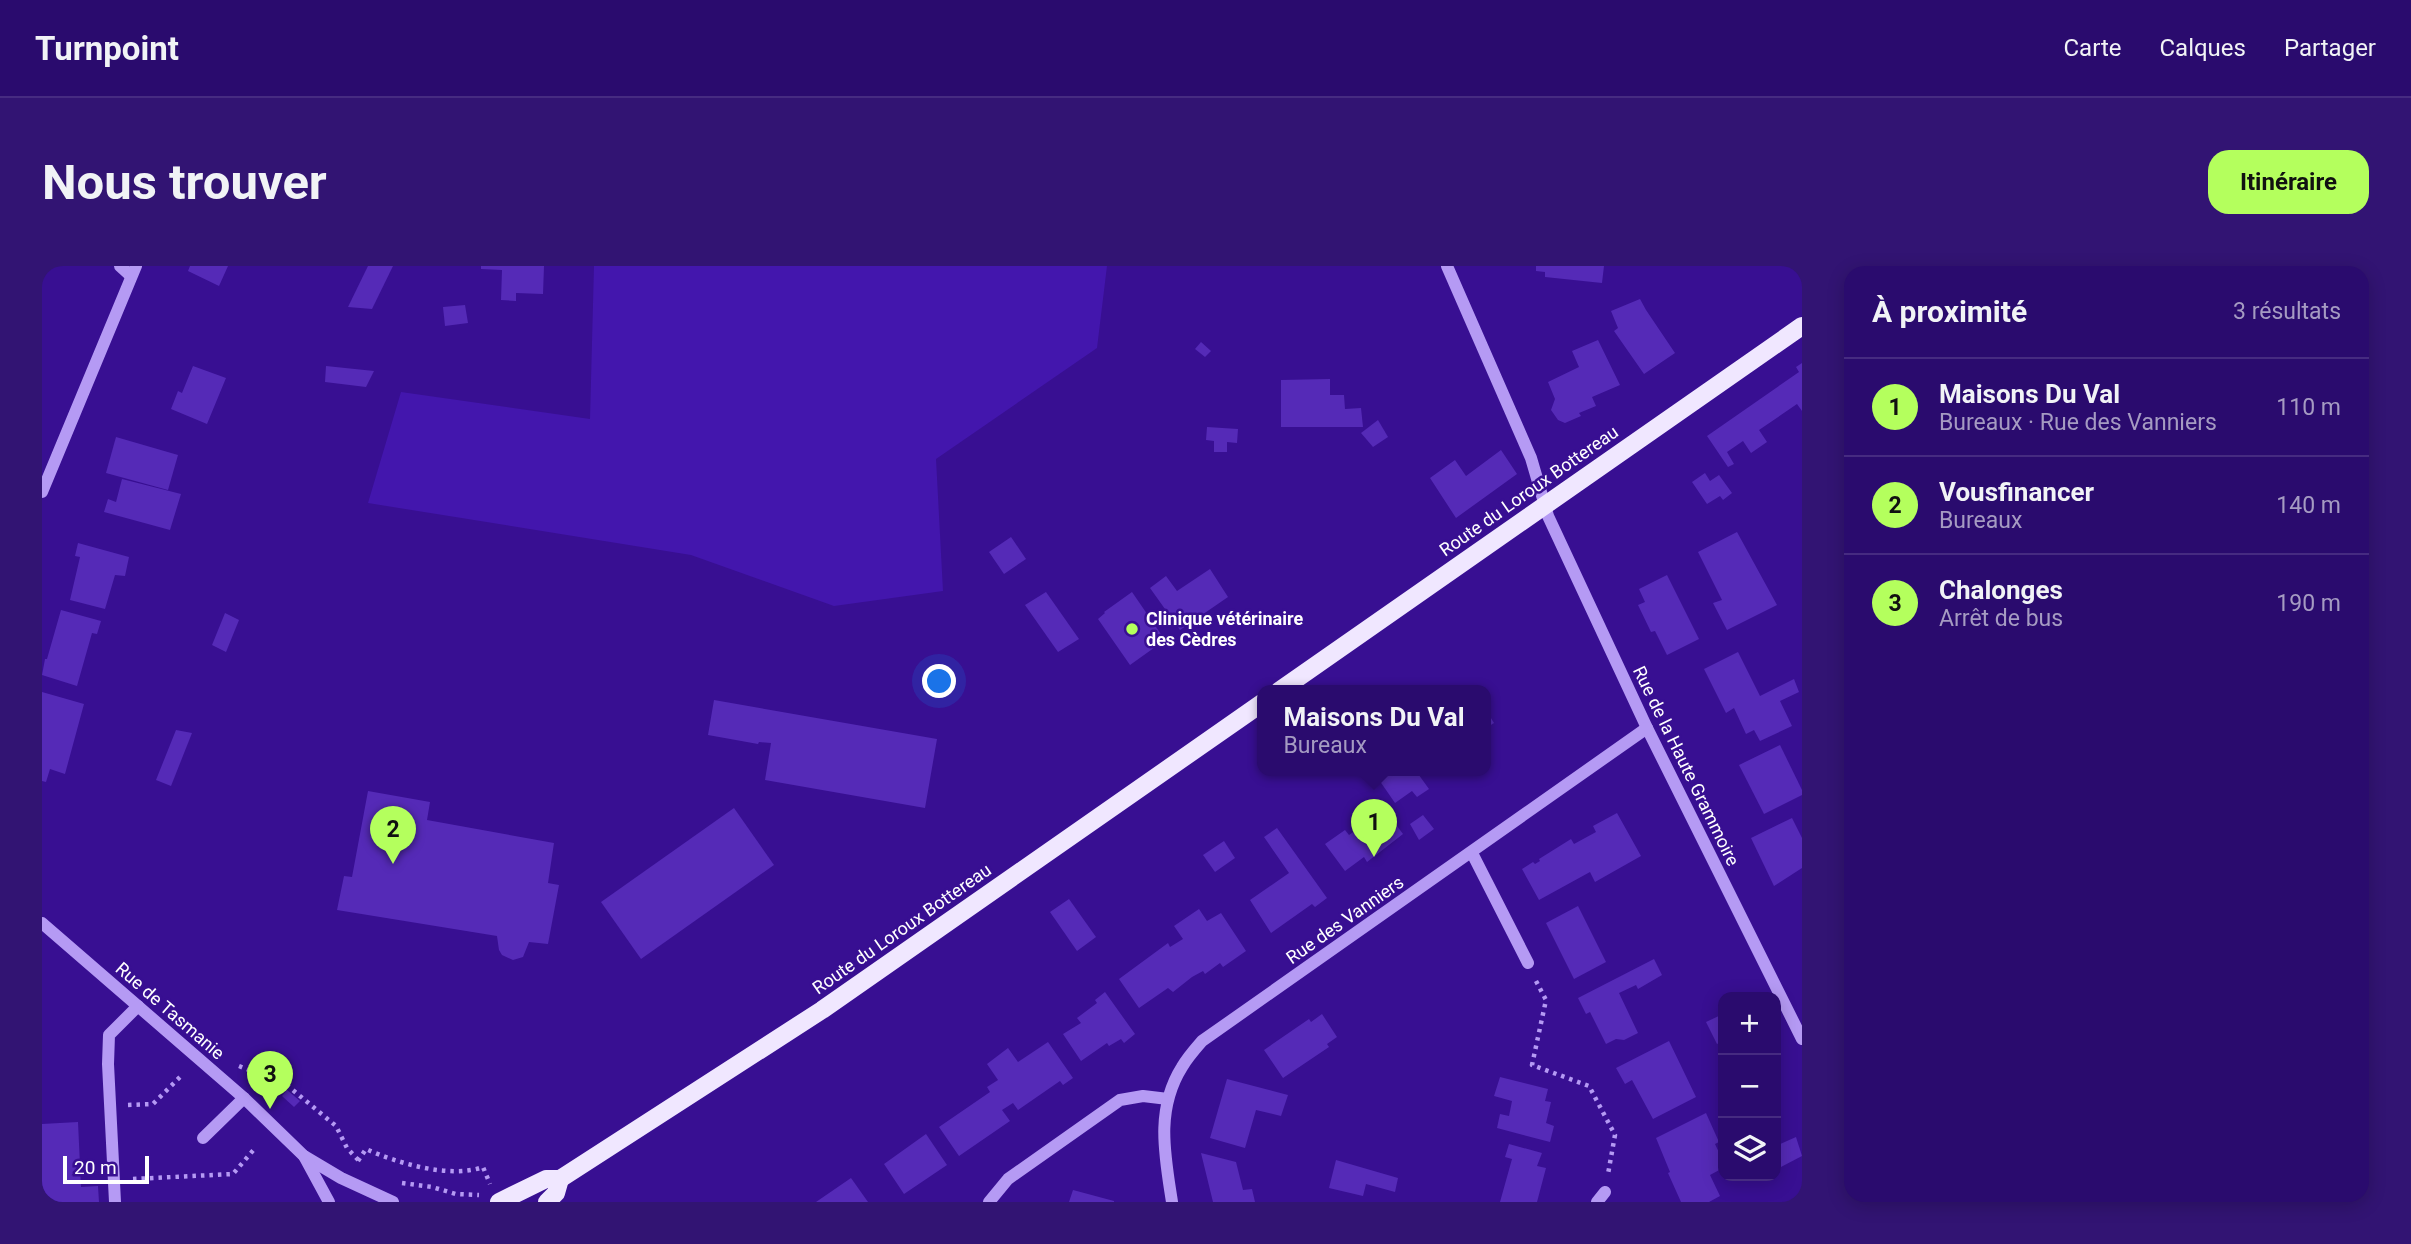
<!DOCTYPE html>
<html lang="fr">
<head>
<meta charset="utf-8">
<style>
	:root { --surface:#2a0b6e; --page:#321473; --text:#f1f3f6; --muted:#a59bc2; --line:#462b81; --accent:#b4ff5d }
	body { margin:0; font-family:Roboto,sans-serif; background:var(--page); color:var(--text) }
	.controls { position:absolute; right:21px; bottom:21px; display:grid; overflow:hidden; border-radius:14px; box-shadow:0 4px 18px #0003 }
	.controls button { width:63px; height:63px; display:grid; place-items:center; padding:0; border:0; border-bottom:2px solid var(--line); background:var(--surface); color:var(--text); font:35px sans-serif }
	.scale { position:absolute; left:21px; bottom:18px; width:86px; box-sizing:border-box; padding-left:7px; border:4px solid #fff; border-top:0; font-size:19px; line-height:24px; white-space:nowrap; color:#fff; -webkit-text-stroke:5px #380f92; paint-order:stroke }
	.you { position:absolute; left:898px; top:416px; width:24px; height:24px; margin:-18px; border:5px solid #fff; border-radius:50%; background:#1a73e8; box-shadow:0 0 0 10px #1a73e833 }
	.badge { display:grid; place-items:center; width:46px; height:46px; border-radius:50%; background:var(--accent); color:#111; font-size:23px; font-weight:700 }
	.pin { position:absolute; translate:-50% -58px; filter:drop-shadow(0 2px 4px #0008) }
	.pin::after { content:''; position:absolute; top:37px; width:24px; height:21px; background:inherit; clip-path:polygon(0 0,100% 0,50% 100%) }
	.popup { position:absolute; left:1215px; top:419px; width:234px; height:91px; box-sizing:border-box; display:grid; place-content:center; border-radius:14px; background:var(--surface); filter:drop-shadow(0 2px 5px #0005); font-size:23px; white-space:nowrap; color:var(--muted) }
	.popup b { font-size:26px; color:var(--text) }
	.popup::after { content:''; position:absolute; left:50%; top:100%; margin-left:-14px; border:14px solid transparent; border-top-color:var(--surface) }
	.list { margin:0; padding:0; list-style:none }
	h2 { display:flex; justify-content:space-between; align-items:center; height:91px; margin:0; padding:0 28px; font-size:30px }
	h2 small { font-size:23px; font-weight:400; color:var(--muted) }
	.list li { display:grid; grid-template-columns:46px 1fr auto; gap:21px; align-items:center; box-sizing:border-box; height:98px; padding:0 28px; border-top:2px solid var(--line) }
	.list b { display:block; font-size:26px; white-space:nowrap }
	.list p { margin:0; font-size:23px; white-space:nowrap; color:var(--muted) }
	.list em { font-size:23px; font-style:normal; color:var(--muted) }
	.icon { flex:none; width:38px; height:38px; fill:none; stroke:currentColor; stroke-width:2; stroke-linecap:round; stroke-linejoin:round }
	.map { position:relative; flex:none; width:1760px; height:936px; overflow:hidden; border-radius:21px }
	header { display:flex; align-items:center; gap:42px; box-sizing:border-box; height:98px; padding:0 35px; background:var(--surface); border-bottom:2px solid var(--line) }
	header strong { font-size:33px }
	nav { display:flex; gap:38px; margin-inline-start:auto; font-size:24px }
	.intro { display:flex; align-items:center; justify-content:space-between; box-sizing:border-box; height:168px; padding:0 42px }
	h1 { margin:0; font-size:49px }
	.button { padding:18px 32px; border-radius:21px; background:var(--accent); color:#111; font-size:24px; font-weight:700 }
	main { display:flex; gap:42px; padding:0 42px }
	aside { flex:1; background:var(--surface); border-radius:21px; box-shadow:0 4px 18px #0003 }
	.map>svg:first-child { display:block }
	.green { fill:#4316ad }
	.building { fill:#552ab7 }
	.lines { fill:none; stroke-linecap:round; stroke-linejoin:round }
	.path { stroke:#b59af4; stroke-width:4.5; stroke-dasharray:3.5 5; stroke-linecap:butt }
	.minor { stroke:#b59af4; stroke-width:12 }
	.major { stroke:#f0e7ff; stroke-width:18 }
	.poi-dot { fill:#b4ff5d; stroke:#380f92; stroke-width:2.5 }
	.labels { text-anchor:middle; stroke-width:5; stroke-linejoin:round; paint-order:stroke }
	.street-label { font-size:18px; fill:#fff; stroke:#380f92 }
	.poi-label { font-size:18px; font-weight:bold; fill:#fff; stroke:#380f92; text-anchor:start }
</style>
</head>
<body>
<header>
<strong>Turnpoint</strong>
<nav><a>Carte</a><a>Calques</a><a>Partager</a></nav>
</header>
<div class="intro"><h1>Nous trouver</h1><a class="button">Itinéraire</a></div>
<main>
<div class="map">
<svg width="1760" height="936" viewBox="0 0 1760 936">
	<rect width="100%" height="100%" fill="#380f92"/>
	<!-- green -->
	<path class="green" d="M 552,0 L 1065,0 L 1055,82 L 894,193 L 901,325 L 792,340 L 649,289 L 326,237 L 359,126 L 548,153 Z"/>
	<!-- building -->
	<g class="building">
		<path d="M 148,0 L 186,0 L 177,20 L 146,5 Z"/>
		<path d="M 326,0 L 351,0 L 330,43 L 306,41 Z"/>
		<path d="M 439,0 L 502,0 L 501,28 L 474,27 L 474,35 L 459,34 L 460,4 L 439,3 Z"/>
		<path d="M 1494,0 L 1562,0 L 1560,17 L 1503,11 L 1503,6 L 1494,5 Z"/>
		<path d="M 1598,33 L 1604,44 L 1633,87 L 1602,108 L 1572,65 L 1576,62 L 1569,45 Z"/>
		<path d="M 423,39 L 426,57 L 403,60 L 401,41 Z"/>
		<path d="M 1556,74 L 1578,119 L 1550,131 L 1554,140 L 1537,147 L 1539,150 L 1523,157 L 1516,154 L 1509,144 L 1513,133 L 1506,116 L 1537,101 L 1530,85 Z"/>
		<path d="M 1159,76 L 1169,85 L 1163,91 L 1153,83 Z"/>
		<path d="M 1760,97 L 1760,145 L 1755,138 L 1717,164 L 1725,176 L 1709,187 L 1701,175 L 1685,186 L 1692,198 L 1686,201 L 1665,170 L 1757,106 L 1754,101 Z"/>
		<path d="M 151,100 L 184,112 L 165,158 L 129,143 L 136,125 L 140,127 Z"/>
		<path d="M 284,100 L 332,105 L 324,121 L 283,116 Z"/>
		<path d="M 1288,113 L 1288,129 L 1302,129 L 1303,143 L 1319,142 L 1321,161 L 1239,161 L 1239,114 Z"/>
		<path d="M 1336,154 L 1346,171 L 1331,181 L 1319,167 Z"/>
		<path d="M 1165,161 L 1196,163 L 1195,177 L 1185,176 L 1185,186 L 1172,186 L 1172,175 L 1164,174 Z"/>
		<path d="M 74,171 L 136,189 L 126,224 L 64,207 Z"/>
		<path d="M 1459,184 L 1475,208 L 1414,252 L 1388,212 L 1413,194 L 1424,210 Z"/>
		<path d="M 1663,207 L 1668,215 L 1677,209 L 1690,227 L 1681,234 L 1678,230 L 1665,238 L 1650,216 Z"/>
		<path d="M 80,213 L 139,228 L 128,264 L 62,246 L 66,233 L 74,236 Z"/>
		<path d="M 1695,266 L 1735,339 L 1685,364 L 1671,337 L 1680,334 L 1656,286 Z"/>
		<path d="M 969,271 L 984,293 L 962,308 L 947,286 Z"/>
		<path d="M 36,277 L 87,291 L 83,310 L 73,309 L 63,343 L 28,334 L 38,291 L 33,290 Z"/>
		<path d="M 1168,303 L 1186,331 L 1138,364 L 1108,322 L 1124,310 L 1135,325 Z"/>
		<path d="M 1625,309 L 1657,373 L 1625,389 L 1613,365 L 1609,366 L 1596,339 L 1603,336 L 1597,323 Z"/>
		<path d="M 1004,326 L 1037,373 L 1016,386 L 983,339 Z"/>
		<path d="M 1090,326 L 1123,374 L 1088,399 L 1056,353 L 1063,347 L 1062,346 Z"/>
		<path d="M 19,344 L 59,355 L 55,368 L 50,367 L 35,420 L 0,409 L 3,393 L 5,393 Z"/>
		<path d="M 183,347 L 197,354 L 184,386 L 170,379 Z"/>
		<path d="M 1696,386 L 1718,430 L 1752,413 L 1757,426 L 1738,435 L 1750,460 L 1718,475 L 1712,464 L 1704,468 L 1692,442 L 1684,447 L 1662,403 Z"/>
		<path d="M 0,426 L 42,438 L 23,508 L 8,503 L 4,516 L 0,515 Z"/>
		<path d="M 672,434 L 895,473 L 883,542 L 723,514 L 729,477 L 717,476 L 716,478 L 666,469 Z"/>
		<path d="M 1444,444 L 1452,457 L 1444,462 Z"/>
		<path d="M 134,464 L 150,467 L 129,520 L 114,514 Z"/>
		<path d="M 1738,479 L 1760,524 L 1760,529 L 1722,548 L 1697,499 Z"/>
		<path d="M 1337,505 L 1374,505 L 1387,523 L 1375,531 L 1370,525 L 1353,537 L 1333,508 Z"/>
		<path d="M 326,525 L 388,536 L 385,554 L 512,577 L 506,617 L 517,619 L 506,678 L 487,676 L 481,691 L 471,694 L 460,689 L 457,684 L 455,670 L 295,644 L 302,610 L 310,611 Z"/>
		<path d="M 692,542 L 732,599 L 599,693 L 559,636 Z"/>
		<path d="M 1343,544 L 1361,568 L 1325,596 L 1322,591 L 1303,605 L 1283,578 L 1303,564 L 1307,569 Z"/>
		<path d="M 1575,547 L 1599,590 L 1553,616 L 1548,606 L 1497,634 L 1480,603 L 1491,596 L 1493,598 L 1498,595 L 1497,593 L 1529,573 L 1532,578 L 1554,566 L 1551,560 Z"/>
		<path d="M 1381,549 L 1392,563 L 1377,574 L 1368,558 Z"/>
		<path d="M 1750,552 L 1760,572 L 1760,602 L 1732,620 L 1709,572 Z"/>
		<path d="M 1235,562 L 1285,632 L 1273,641 L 1270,638 L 1229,667 L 1208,634 L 1247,607 L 1222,571 Z"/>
		<path d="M 1182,575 L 1193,592 L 1173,606 L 1161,589 Z"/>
		<path d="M 1027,633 L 1054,671 L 1035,685 L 1008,646 Z"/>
		<path d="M 1536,640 L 1564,696 L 1532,713 L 1504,657 Z"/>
		<path d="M 1157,643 L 1165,655 L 1179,647 L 1204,685 L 1181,701 L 1178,697 L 1163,708 L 1161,705 L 1150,711 L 1131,726 L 1126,722 L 1097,742 L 1077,713 L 1126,677 L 1128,681 L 1141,673 L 1132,660 Z"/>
		<path d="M 1612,693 L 1620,709 L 1596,723 L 1594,719 L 1577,727 L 1596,767 L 1582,774 L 1574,773 L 1564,778 L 1548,746 L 1544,748 L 1536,732 Z"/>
		<path d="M 1063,726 L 1093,768 L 1082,777 L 1079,773 L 1067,780 L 1065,777 L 1039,795 L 1021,768 L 1039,757 L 1035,752 L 1055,737 L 1053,734 Z"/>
		<path d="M 1280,748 L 1295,771 L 1285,778 L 1287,781 L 1241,812 L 1222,784 L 1267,753 L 1269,756 Z"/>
		<path d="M 1681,748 L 1681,775 L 1675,778 L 1664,756 Z"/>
		<path d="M 1627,775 L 1654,831 L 1611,853 L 1590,814 L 1583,818 L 1574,802 Z"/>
		<path d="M 1006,776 L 1031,812 L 1021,819 L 1018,815 L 976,844 L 971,837 L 960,844 L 968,855 L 917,890 L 897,861 L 948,826 L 945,821 L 956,814 L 945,798 L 966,782 L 976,796 Z"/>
		<path d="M 1458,811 L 1506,823 L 1503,835 L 1509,836 L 1504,857 L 1512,860 L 1508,876 L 1455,862 L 1458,848 L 1467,850 L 1470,835 L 1452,830 Z"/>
		<path d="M 1185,813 L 1246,829 L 1239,850 L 1214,844 L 1203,882 L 1168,872 Z"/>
		<path d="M 245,824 L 258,835 L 252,841 L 240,830 Z"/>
		<path d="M 1664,847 L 1677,876 L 1673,878 L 1681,895 L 1681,902 L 1668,909 L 1678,930 L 1667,936 L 1639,936 L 1626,907 L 1628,906 L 1614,872 Z"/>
		<path d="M 36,856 L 39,921 L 56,920 L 57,936 L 0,936 L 0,858 Z"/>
		<path d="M 884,868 L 905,899 L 862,928 L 842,898 Z"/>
		<path d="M 1754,871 L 1760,890 L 1737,902 L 1734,896 L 1734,880 Z"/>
		<path d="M 1467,878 L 1500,887 L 1495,900 L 1504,902 L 1495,936 L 1458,936 L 1470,893 L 1463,891 Z"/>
		<path d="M 1159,887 L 1194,896 L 1201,924 L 1210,923 L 1213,936 L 1171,936 Z"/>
		<path d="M 1294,894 L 1356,912 L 1353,926 L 1324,918 L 1321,930 L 1287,922 Z"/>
		<path d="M 809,912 L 826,936 L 774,936 Z"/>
		<path d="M 1031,924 L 1072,935 L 1072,936 L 1027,936 Z"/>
	</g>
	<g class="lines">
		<!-- path -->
		<g class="path">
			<path d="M 1494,715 L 1504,734 L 1490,799 L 1547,820 L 1573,869 L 1566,908"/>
			<path d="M 197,800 L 246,820 L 294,860 L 305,882 L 318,896"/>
			<path d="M 86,839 L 111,838 L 138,811"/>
			<path d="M 316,895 L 324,883 C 355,897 408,913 441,901 L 448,918"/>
			<path d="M 91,913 L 191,908 L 214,881"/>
			<path d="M 360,917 L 390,921 L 414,928 L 437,929"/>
		</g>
		<!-- minor -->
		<g class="minor">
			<path d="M 78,0 L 89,10"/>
			<path d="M 1405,0 L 1489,192 L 1506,250 L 1605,462 L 1760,773"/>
			<path d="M 0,226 L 94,0"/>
			<path d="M 1430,587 L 1486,697"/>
			<path d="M 0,657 L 202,832 L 262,890 L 299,912 L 351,936"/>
			<path d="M 161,872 L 202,832"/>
			<path d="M 262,890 L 287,936"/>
			<path d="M 73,936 L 66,798 L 67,769 L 96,740"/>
			<path d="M 947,936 L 966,913 L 1078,834 L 1101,830 L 1126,833"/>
			<path d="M 1130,936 C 1123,890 1113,844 1140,801 C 1145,792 1153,783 1160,775 L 1605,462"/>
			<path d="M 1555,936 L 1563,926"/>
		</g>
		<!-- major -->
		<g class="major">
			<path d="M 1237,425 L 1760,60"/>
			<path d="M 457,936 L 504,913 L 518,913 L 780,744 L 1220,437"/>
			<path d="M 505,936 L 514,927 L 518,913"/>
		</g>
	</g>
	<!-- markers -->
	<circle class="poi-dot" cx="1090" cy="363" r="7"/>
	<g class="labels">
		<!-- street labels -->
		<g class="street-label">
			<text transform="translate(1487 225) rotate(-35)" y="6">Route du Loroux Bottereau</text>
			<text transform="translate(1644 500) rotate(64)" y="6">Rue de la Haute Grammoire</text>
			<text transform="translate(1303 654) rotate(-35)" y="6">Rue des Vanniers</text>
			<text transform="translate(860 663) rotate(-35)" y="6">Route du Loroux Bottereau</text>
			<text transform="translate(128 745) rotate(41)" y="6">Rue de Tasmanie</text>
		</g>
		<!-- poi labels -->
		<g class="poi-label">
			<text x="1104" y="359">Clinique vétérinaire<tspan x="1104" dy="21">des Cèdres</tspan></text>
		</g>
	</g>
</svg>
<div class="controls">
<button>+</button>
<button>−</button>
<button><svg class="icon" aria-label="layers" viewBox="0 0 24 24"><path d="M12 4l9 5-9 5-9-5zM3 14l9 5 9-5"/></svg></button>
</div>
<div class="scale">20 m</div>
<div class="you"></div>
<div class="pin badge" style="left:1332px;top:591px">1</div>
<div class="popup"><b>Maisons Du Val</b>Bureaux</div>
<div class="pin badge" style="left:351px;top:598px">2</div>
<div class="pin badge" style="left:228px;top:843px">3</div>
</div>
<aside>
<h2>À proximité<small>3 résultats</small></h2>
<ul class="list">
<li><span class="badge">1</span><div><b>Maisons Du Val</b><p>Bureaux · Rue des Vanniers</p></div><em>110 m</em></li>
<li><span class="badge">2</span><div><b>Vousfinancer</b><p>Bureaux</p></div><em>140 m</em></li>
<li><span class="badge">3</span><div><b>Chalonges</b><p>Arrêt de bus</p></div><em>190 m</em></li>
</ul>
</aside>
</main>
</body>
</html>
